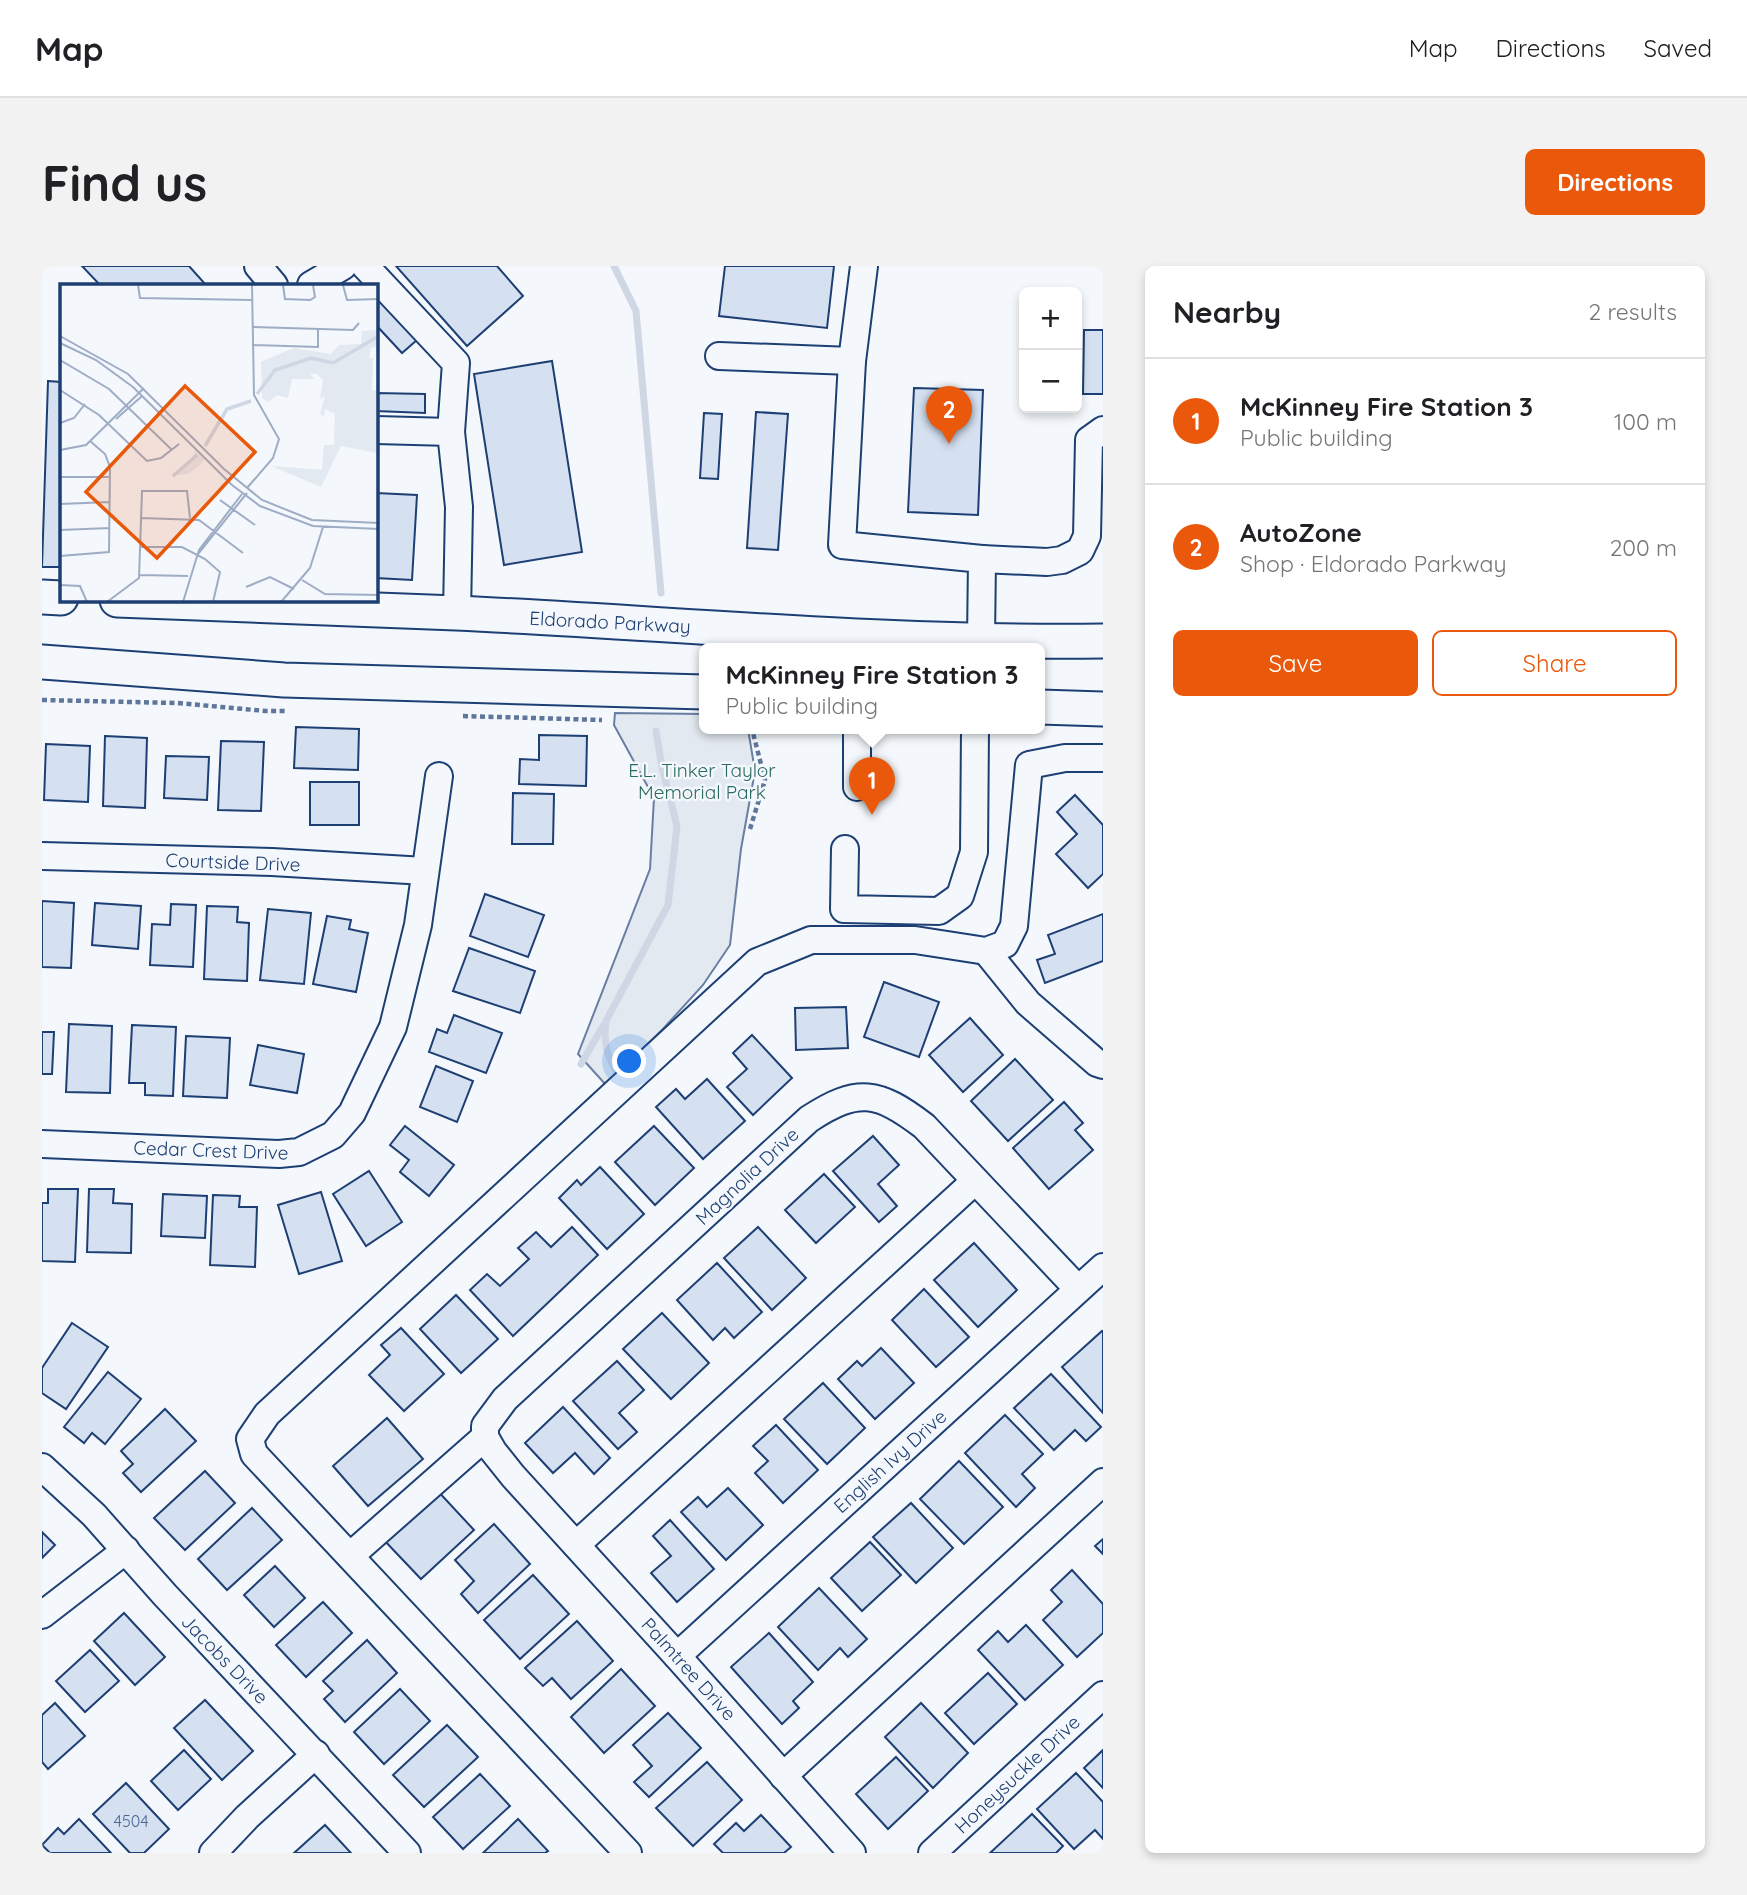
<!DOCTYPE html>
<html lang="en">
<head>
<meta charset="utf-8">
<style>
	:root { --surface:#fff; --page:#f2f2f2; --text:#202124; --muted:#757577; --line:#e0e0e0; --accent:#ea580c }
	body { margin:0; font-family:Quicksand,sans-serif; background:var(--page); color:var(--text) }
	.controls { position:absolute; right:21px; top:21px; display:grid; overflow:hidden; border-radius:10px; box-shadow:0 4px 10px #0003 }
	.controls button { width:63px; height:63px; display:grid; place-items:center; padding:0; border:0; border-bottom:2px solid var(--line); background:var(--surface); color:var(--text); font:35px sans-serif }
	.you { position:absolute; left:588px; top:796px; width:24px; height:24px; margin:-18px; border:5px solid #fff; border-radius:50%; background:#1a73e8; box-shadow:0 0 0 10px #1a73e833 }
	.badge { display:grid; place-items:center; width:46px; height:46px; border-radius:50%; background:var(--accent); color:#fff; font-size:23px; font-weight:700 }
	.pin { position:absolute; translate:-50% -58px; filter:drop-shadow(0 2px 4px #0008) }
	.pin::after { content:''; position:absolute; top:37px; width:24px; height:21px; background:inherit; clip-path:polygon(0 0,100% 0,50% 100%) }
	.popup { position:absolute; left:657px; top:377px; width:346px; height:91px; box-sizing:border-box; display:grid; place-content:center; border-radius:10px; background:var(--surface); filter:drop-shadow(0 2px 5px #0005); font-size:23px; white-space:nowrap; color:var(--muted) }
	.popup b { font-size:26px; color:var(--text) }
	.popup::after { content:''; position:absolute; left:50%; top:100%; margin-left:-14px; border:14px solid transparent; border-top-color:var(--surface) }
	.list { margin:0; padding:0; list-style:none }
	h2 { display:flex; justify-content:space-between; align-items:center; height:91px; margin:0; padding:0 28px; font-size:30px }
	h2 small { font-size:23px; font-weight:400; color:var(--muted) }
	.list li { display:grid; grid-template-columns:46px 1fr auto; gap:21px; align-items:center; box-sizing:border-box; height:126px; padding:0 28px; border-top:2px solid var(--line) }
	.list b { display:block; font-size:26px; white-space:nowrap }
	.list p { margin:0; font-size:23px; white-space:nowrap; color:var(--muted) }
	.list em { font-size:23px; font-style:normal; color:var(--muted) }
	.actions { display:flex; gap:14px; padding:21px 28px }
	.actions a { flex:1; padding:16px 0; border:2px solid var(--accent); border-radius:10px; text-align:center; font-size:24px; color:var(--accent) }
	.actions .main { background:var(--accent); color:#fff }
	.map { position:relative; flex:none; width:1061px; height:1587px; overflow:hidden; border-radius:10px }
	header { display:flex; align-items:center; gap:42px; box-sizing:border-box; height:98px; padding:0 35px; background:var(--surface); border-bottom:2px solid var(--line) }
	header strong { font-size:33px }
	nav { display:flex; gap:38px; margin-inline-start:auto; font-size:24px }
	.intro { display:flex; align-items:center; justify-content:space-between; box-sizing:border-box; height:168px; padding:0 42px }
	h1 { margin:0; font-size:49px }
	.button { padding:18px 32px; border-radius:10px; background:var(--accent); color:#fff; font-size:24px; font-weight:700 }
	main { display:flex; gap:42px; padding:0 42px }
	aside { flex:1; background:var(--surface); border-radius:10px; box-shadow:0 4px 10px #0003 }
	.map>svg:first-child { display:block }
	.green { fill:#e3e9f0; stroke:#687fa3; stroke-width:2 }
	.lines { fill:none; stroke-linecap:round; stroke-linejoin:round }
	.stream { stroke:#cfd7e4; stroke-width:7 }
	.building { fill:#d5e0f0; stroke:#1d3f73; stroke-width:2 }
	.minor-casing { stroke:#1d3f73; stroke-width:30 }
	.major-casing { stroke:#1d3f73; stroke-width:37 }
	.path { stroke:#5e769c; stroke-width:4.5; stroke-dasharray:5 3.5; stroke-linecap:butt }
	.minor { stroke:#f4f7fb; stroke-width:26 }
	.major { stroke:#f4f7fb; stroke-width:33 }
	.labels { text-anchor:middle; stroke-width:5; stroke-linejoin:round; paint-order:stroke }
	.number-label { font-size:16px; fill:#4b6792 }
	.street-label { font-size:19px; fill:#1d3f73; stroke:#f4f7fb }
	.park-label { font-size:19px; fill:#2c6c60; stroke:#f4f7fb }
	.inset-river { fill:none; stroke:#cfd7e4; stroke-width:3.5 }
	.inset-road { fill:none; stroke:#9eadc5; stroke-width:2 }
	.view { fill:#e8590c; fill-opacity:0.15; stroke:#e8590c; stroke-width:3.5 }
	.inset-edge { fill:none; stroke:#1d3f73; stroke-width:3.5 }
</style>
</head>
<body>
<header>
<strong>Map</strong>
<nav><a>Map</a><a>Directions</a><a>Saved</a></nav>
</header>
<div class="intro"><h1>Find us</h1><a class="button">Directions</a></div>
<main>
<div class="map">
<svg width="1061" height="1587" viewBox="0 0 1061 1587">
	<rect width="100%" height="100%" fill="#f4f7fb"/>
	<!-- green -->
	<path class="green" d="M 573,447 L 662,448 L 662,463 L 706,463 L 713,505 L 699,583 L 688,679 L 661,719 L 620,764 L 564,819 L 536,788 L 608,603 L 612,532 L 572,459 Z"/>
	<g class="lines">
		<!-- stream -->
		<g class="stream">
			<path d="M 572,0 L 594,45 L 619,327"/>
			<path d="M 539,798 L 561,760"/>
			<path d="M 576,809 C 565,791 561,776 564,755 L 626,639 L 635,560 L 620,501 L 614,465"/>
		</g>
	</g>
	<!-- building -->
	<g class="building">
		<path d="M 40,0 L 147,0 L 164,19 L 58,19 Z"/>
		<path d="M 354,0 L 455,0 L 481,30 L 425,80 Z"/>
		<path d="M 683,0 L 792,0 L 785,62 L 677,50 Z"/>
		<path d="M 335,31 L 375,74 L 360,87 L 334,59 Z"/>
		<path d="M 1042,64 L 1061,64 L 1061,128 L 1041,128 Z"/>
		<path d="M 510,95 L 540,286 L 462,299 L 432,108 Z"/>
		<path d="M 6,115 L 19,116 L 19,301 L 0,301 Z"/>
		<path d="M 872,122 L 941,124 L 936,249 L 866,246 Z"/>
		<path d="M 334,127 L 383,128 L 383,147 L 334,145 Z"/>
		<path d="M 714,146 L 746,148 L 736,284 L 705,282 Z"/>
		<path d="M 662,147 L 680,148 L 676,213 L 658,212 Z"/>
		<path d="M 334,227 L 375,229 L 370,314 L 334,312 Z"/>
		<path d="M 254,461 L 317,463 L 316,504 L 252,502 Z"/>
		<path d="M 497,469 L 545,470 L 544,520 L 477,518 L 478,493 L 497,494 Z"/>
		<path d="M 63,470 L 105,472 L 103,542 L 61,540 Z"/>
		<path d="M 179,475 L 222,476 L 219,545 L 176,544 Z"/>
		<path d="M 4,478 L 48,480 L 46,536 L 2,534 Z"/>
		<path d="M 124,490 L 167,491 L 165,534 L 122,532 Z"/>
		<rect x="268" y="516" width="49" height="43"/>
		<path d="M 471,527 L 512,528 L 511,578 L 470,578 Z"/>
		<path d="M 1033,529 L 1061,559 L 1061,608 L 1046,622 L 1014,588 L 1035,568 L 1015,546 Z"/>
		<path d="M 443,628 L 502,649 L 486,691 L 428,670 Z"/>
		<path d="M 0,635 L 32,637 L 29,702 L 0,701 Z"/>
		<path d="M 53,637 L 99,640 L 96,683 L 50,679 Z"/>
		<path d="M 129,638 L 154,639 L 151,701 L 108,699 L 110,658 L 128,659 Z"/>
		<path d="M 165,640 L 196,641 L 195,656 L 207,657 L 205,715 L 162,713 Z"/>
		<path d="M 226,643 L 269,647 L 262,718 L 218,714 Z"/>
		<path d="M 1061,648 L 1061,695 L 1003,717 L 995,694 L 1013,688 L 1006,669 Z"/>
		<path d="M 285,650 L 309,654 L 307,663 L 326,667 L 314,726 L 271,718 Z"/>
		<path d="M 427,682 L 493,705 L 478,747 L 411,725 Z"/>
		<path d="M 842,716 L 897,736 L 877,791 L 822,771 Z"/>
		<path d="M 804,741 L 806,782 L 754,784 L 753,742 Z"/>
		<path d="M 412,749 L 460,767 L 444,807 L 387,786 L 395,763 L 405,767 Z"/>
		<path d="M 928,752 L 961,789 L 921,826 L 887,789 Z"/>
		<path d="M 27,758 L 70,760 L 68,827 L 24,826 Z"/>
		<path d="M 90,759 L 134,761 L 131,830 L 103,829 L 103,817 L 87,817 Z"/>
		<path d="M 0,766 L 12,766 L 10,808 L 0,808 Z"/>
		<path d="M 710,769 L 750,812 L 711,849 L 685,821 L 705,803 L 691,787 Z"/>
		<path d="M 144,770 L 188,772 L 185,832 L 141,830 Z"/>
		<path d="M 216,779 L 262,788 L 255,827 L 208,819 Z"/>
		<path d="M 973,793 L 1011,834 L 966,875 L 929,835 Z"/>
		<path d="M 394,800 L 431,815 L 415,856 L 378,841 Z"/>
		<path d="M 665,813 L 703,855 L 661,893 L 614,841 L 634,823 L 643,833 Z"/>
		<path d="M 1022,836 L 1041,857 L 1033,864 L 1051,884 L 1007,923 L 971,882 Z"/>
		<path d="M 363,860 L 412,899 L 387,930 L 358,906 L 367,894 L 348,879 Z"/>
		<path d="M 612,860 L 652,902 L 613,939 L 573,896 Z"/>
		<path d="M 831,870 L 857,899 L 836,918 L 855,940 L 837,956 L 791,905 Z"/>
		<path d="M 558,901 L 602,948 L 565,983 L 517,932 L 535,914 L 539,919 Z"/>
		<path d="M 327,905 L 360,956 L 324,980 L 291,928 Z"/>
		<path d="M 782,908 L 813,941 L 774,977 L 743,944 Z"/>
		<path d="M 6,923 L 36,923 L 33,996 L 0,995 L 0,937 L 6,937 Z"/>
		<path d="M 47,923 L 72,923 L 71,937 L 90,938 L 89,987 L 45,986 Z"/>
		<path d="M 279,926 L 300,995 L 257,1008 L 236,939 Z"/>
		<path d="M 121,928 L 165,930 L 163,972 L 119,970 Z"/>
		<path d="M 171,929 L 198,930 L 197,941 L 215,941 L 213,1001 L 168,999 Z"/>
		<path d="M 530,961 L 556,989 L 471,1070 L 428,1024 L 445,1008 L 458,1020 L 487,993 L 476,982 L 494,966 L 509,981 Z"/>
		<path d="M 716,961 L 764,1012 L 730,1044 L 682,992 Z"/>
		<path d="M 932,977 L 975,1024 L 936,1061 L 892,1014 Z"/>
		<path d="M 675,997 L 720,1046 L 692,1072 L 683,1062 L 671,1074 L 635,1034 Z"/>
		<path d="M 882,1023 L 927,1071 L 894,1101 L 850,1054 Z"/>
		<path d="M 414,1029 L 456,1073 L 419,1107 L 378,1063 Z"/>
		<path d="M 620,1047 L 667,1097 L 629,1133 L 581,1083 Z"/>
		<path d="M 30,1057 L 66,1081 L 24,1143 L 0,1127 L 0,1102 Z"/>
		<path d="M 359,1062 L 402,1108 L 362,1145 L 327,1109 L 348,1089 L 339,1079 Z"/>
		<path d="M 1060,1065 L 1061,1066 L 1061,1147 L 1020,1101 Z"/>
		<path d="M 839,1082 L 872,1117 L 833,1153 L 796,1113 L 815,1095 L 820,1100 Z"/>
		<path d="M 575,1095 L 602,1124 L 577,1147 L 595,1166 L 576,1183 L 531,1135 Z"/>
		<path d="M 66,1106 L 99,1133 L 63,1178 L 50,1167 L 42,1177 L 22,1161 Z"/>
		<path d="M 1009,1108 L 1059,1161 L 1044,1175 L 1033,1164 L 1012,1184 L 972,1142 Z"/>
		<path d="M 781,1117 L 823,1162 L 785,1198 L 742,1153 Z"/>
		<path d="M 521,1141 L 568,1192 L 552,1208 L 533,1187 L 511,1207 L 483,1177 Z"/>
		<path d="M 123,1143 L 154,1175 L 99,1226 L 81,1207 L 91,1198 L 79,1185 Z"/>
		<path d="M 963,1149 L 1001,1188 L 980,1208 L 993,1222 L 974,1241 L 923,1187 Z"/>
		<path d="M 345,1152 L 381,1193 L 326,1240 L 291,1200 Z"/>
		<path d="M 734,1159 L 776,1204 L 741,1237 L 713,1207 L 726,1195 L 711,1180 Z"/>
		<path d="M 917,1195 L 961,1241 L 922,1278 L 878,1233 Z"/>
		<path d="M 163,1205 L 193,1237 L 143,1284 L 112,1252 Z"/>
		<path d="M 393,1222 L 432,1264 L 379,1313 L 340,1272 Z"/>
		<path d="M 686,1222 L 721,1259 L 684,1294 L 639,1246 L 656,1231 L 665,1241 Z"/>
		<path d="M 869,1237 L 911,1282 L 874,1317 L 831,1271 Z"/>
		<path d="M 210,1242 L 240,1274 L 185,1324 L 156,1293 Z"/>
		<path d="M 628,1254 L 672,1303 L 635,1336 L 609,1307 L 629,1290 L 611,1270 Z"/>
		<path d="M 452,1258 L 488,1298 L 436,1347 L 419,1328 L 432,1315 L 413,1294 Z"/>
		<path d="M 0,1266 L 13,1279 L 0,1292 Z"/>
		<path d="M 1061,1273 L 1061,1288 L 1053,1280 Z"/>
		<path d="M 828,1276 L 859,1309 L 820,1345 L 789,1312 Z"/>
		<path d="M 233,1300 L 263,1332 L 232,1361 L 202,1329 Z"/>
		<path d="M 1030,1304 L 1061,1338 L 1061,1367 L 1035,1391 L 1001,1354 L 1020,1336 L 1009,1324 Z"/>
		<path d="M 491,1309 L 527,1348 L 478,1393 L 442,1354 Z"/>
		<path d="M 777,1322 L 825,1373 L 806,1391 L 798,1382 L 776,1404 L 736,1361 Z"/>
		<path d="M 281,1336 L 310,1367 L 264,1411 L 234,1379 Z"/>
		<path d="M 82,1347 L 123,1391 L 93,1419 L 52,1375 Z"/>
		<path d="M 535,1355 L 571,1395 L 529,1433 L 510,1412 L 501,1420 L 483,1402 Z"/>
		<path d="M 984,1359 L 1021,1399 L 983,1434 L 936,1384 L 956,1365 L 966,1376 Z"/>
		<path d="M 727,1367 L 771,1416 L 751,1435 L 757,1442 L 740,1458 L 689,1401 Z"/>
		<path d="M 325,1374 L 355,1407 L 303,1456 L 282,1433 L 291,1425 L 281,1415 Z"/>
		<path d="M 48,1384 L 77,1415 L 43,1446 L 14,1415 Z"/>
		<path d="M 579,1403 L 613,1440 L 562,1487 L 529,1451 Z"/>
		<path d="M 946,1407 L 975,1438 L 932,1478 L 903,1447 Z"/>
		<path d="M 358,1423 L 388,1455 L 342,1498 L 312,1466 Z"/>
		<path d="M 163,1434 L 211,1485 L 180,1514 L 132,1462 Z"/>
		<path d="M 13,1437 L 43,1470 L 6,1503 L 0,1496 L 0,1449 Z"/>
		<path d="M 879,1437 L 926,1487 L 891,1522 L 843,1471 Z"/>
		<path d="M 626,1447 L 659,1482 L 607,1531 L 592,1516 L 610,1500 L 591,1479 Z"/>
		<path d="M 405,1459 L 436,1491 L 382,1541 L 351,1509 Z"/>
		<path d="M 142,1484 L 169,1513 L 136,1544 L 109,1515 Z"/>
		<path d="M 1061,1484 L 1061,1522 L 1042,1502 Z"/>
		<path d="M 854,1491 L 886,1525 L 846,1563 L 814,1528 Z"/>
		<path d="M 665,1496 L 700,1534 L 651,1580 L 614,1542 Z"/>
		<path d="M 1034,1507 L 1061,1536 L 1061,1573 L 1053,1564 L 1032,1583 L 995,1543 Z"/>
		<path d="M 438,1508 L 468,1540 L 421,1583 L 391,1551 Z"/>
		<path d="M 84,1517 L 127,1563 L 102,1587 L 88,1587 L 51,1548 Z"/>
		<path d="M 990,1548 L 1021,1580 L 1014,1587 L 948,1587 Z"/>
		<path d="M 719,1549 L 749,1581 L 742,1587 L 681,1587 L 672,1578 L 694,1557 L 702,1565 Z"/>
		<path d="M 37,1553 L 69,1587 L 8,1587 L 0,1579 L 16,1562 L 22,1568 Z"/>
		<path d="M 476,1553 L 506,1585 L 503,1587 L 441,1587 Z"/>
		<path d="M 283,1559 L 309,1587 L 252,1587 Z"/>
	</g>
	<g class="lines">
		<!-- minor casing -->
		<g class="minor-casing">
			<g id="minor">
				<path d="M 216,0 L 232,19"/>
				<path d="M 323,0 L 414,97 L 409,166 L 417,241 L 415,347"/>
				<path d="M 822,0 L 810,95 L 800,279 L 940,293 L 939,375"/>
				<path d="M 269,19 L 301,0"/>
				<path d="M 677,90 L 810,95"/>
				<path d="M 334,164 L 409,166"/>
				<path d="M 940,293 L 1005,296 L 1020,294 L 1038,285 L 1045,270 L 1047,174 L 1061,164"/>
				<path d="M 815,521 L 815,463"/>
				<path d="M 803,583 L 802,643 L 897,645 L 918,630 L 932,586 L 933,463"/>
				<path d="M 0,590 L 230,596 L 383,605"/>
				<path d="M 944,685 L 986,737 L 1055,797 L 1061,799"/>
				<path d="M 0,878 L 237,888 L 257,886 L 291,869 L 310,847 L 351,761 L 376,659 L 397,510"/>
				<path d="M 0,1201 L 52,1249 L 123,1329 L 365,1587"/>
				<path d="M 534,1279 L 933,915"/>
				<path d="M 308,1290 L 443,1171"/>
				<path d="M 0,1349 L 84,1284"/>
				<path d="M 635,1390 L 1061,1001"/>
				<path d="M 741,1510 L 1061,1216"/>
				<path d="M 171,1587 L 205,1551 L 274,1488"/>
				<path d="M 586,1587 L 212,1188 L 208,1173 L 225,1148 L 715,696 L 769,674 L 873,674 L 944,685 L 963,678 L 972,660 L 987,499 L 1023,492 L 1061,492"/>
				<path d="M 810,1587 L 635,1390 L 471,1210 L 451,1185 L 443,1171 L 443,1160 L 463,1133 L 767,853 C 816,821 836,825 882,860 L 1036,1023"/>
				<path d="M 890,1587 L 1061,1429"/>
			</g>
		</g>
		<!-- major casing -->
		<g class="major-casing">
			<g id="major">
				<path d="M 0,331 L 19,332"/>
				<path d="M 75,334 C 188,339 301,342 414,347 C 630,357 845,378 1061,375"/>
				<path d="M 0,396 L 242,414 L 662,426"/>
				<path d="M 998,441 L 1061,443"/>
			</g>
		</g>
		<!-- path -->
		<g class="path">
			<path d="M 0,434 L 135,437 L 224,445 L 245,445"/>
			<path d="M 421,450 L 560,454"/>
			<path d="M 967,463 L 983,464"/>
			<path d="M 708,563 L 723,514 L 710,463"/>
		</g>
		<!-- minor -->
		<use href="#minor" class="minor"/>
		<!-- major -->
		<use href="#major" class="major"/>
	</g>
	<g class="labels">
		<!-- number labels -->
		<g class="number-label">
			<text x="89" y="1561">4504</text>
		</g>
		<!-- street labels -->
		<g class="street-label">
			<text transform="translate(568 356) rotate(3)" y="7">Eldorado Parkway</text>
			<text transform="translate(191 596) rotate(2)" y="7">Courtside Drive</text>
			<text transform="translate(169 884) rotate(2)" y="7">Cedar Crest Drive</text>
			<text transform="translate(705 910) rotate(-43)" y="7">Magnolia Drive</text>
			<text transform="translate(848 1195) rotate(-42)" y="7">English Ivy Drive</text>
			<text transform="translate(183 1393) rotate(46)" y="7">Jacobs Drive</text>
			<text transform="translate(647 1403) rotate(48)" y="7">Palmtree Drive</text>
			<text transform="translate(975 1508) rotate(-43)" y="7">Honeysuckle Drive</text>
		</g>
		<!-- park labels -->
		<g class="park-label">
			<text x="660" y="511">E.L. Tinker Taylor<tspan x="660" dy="22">Memorial Park</tspan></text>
		</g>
	</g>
	<!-- overview -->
	<g transform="translate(18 18)">
		<rect width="318" height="318" fill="#f4f7fb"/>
		<path d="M 318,46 L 318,62 L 311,64 L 309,74 L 313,74 L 312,106 L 318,106 L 318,169 L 281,162 L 261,203 L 211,182 L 262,186 L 264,161 L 274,161 L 275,130 L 265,125 L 264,132 L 260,130 L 265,112 L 260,115 L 263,96 L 257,90 L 250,90 L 255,95 L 232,95 L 228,114 L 217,111 L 208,118 L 202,114 L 201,78 L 234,64 L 271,70 L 279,61 L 301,60 L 302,47 ZM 135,167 L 144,175 L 141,180 L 128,190 L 111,191 L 132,175 Z" fill="#e3e9f0"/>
		<path class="inset-river" d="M 197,110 L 215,86 L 251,74 L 273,79 L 319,52M 145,162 L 167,125 L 191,117M 113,192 L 137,171"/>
		<path class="inset-road" d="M 78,1 L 80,14 L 192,16M 223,1 L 225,15 L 250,16 L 255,13 L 253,1M 283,1 L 287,16 L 319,15M 193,43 L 293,46 L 299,39M 0,52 L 68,90 L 164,185 L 202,216 L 252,236 L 319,239M 0,59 L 36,76 L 73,103 L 172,201 L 200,222 L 253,242 L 319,245M 192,61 L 258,63 L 258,46M 0,76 L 49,105 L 112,166M 0,106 L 39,131 L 87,177 L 101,174 L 119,160M 56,135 L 82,112M 0,139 L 14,134 L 25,120M 0,166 L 26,161 L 84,104M 0,193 L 50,193M 187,204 L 213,174 L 219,155 L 194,111 L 192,1M 160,216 L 195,241M 0,220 L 50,218M 81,234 L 139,236 L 183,269M 0,246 L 50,244M 80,263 L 122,263 L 145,275 L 160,288 L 153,318M 138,270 L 187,209M 0,272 L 49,268 L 50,183 L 45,170 L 30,157M 80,291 L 128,292M 242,296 L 265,310 L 319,311M 0,301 L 20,302 L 27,318M 186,303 L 210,293 L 234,305M 47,318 L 79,294 L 82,207 L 127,207 L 130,234M 123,318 L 139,266 L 182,210M 221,318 L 250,284 L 263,243"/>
		<path class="view" d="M 125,102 L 195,168 L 97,274 L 26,208 Z"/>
		<rect width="318" height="318" class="inset-edge"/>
	</g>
</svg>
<div class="controls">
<button>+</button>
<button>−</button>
</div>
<div class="you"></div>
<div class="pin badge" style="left:830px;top:549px">1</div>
<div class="popup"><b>McKinney Fire Station 3</b>Public building</div>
<div class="pin badge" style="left:907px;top:178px">2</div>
</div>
<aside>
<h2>Nearby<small>2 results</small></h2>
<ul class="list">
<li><span class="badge">1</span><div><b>McKinney Fire Station 3</b><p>Public building</p></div><em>100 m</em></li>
<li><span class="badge">2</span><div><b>AutoZone</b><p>Shop · Eldorado Parkway</p></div><em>200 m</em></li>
</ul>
<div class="actions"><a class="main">Save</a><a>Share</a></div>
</aside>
</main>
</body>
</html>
